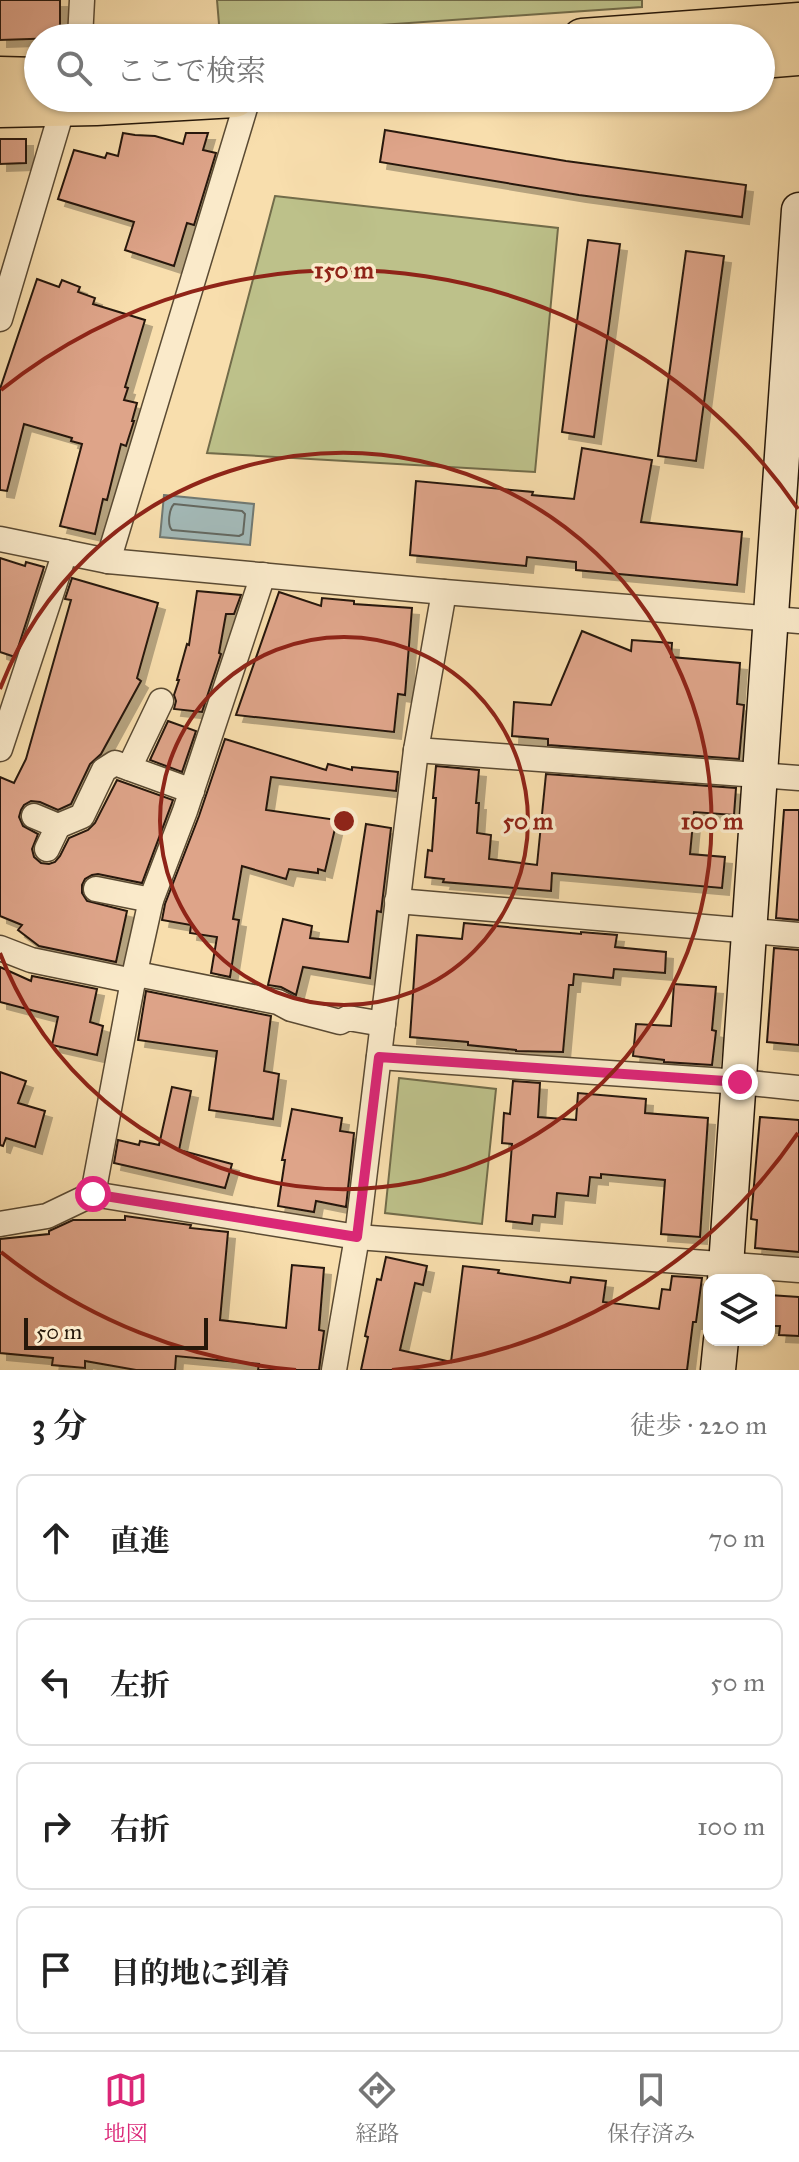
<!DOCTYPE html>
<html lang="ja">
<head>
<meta charset="utf-8">
<style>
	:root { --surface:#fff; --page:#f6f6f6; --text:#222; --muted:#767676; --line:#e0e0e0; --accent:#db2777 }
	body { margin:0; font-family:"IM FELL Great Primer","Noto Serif JP",serif; background:var(--page); color:var(--text) }
	.controls { position:absolute; right:24px; bottom:24px; display:grid; overflow:hidden; border-radius:16px; box-shadow:0 2px 6px #0004 }
	.controls button { width:72px; height:72px; display:grid; place-items:center; padding:0; border:0; border-bottom:2px solid var(--line); background:var(--surface); color:var(--text); font:40px sans-serif }
	.scale { position:absolute; left:24px; bottom:20px; width:184px; box-sizing:border-box; padding-left:8px; border:4px solid #26180a; border-top:0; font-size:22px; line-height:28px; white-space:nowrap; color:#26180a; -webkit-text-stroke:6px #faeaca; paint-order:stroke }
	.stop { position:absolute; width:24px; height:24px; margin:-18px; border:6px solid #db2777; border-radius:50%; background:#fff }
	.stop.end { background:#db2777; border-color:#fff; box-shadow:0 2px 8px #0008 }
	.list { margin:0; padding:0; list-style:none }
	h2 { display:flex; justify-content:space-between; align-items:center; height:104px; margin:0; padding:0 32px; font-size:34px }
	h2 small { font-size:26px; font-weight:400; color:var(--muted) }
	.list li { display:grid; grid-template-columns:52px 1fr auto; gap:24px; align-items:center; box-sizing:border-box; height:128px; margin:0 16px 16px; padding:0 16px; border:2px solid var(--line); border-radius:16px }
	.list b { display:block; font-size:30px; white-space:nowrap }
	.list em { font-size:26px; font-style:normal; color:var(--muted) }
	.icon { flex:none; width:44px; height:44px; fill:none; stroke:currentColor; stroke-width:2; stroke-linecap:round; stroke-linejoin:round }
	.map { position:relative; flex:none; width:799px; height:1370px; overflow:hidden }
	.search { position:absolute; background:var(--surface); box-shadow:0 2px 6px #0004; left:24px; right:24px; top:24px; height:88px; display:flex; align-items:center; gap:20px; box-sizing:border-box; padding:0 28px; border-radius:44px; color:var(--muted); font-size:30px }
	.sheet { height:680px; background:var(--surface) }
	nav { display:flex; justify-content:space-around; align-items:center; box-sizing:border-box; height:112px; border-top:2px solid var(--line); background:var(--surface); font-size:22px; color:var(--muted) }
	nav a { display:grid; justify-items:center; gap:4px }
	nav .on { color:var(--accent) }
	.map>svg:first-child { display:block }
	.green { fill:#bdc18a; stroke:#726c4a; stroke-width:2 }
	.water { fill:#a3b9b7; stroke:#717972; stroke-width:2 }
	.lines { fill:none; stroke-linecap:round; stroke-linejoin:round }
	.shore { stroke:#646860; stroke-width:2 }
	.building { fill:#dea489; stroke:#26180a; stroke-width:2; filter:url(#shadow) }
	.street-casing { stroke:#5a4a33; stroke-width:27 }
	.secondary-casing { stroke:#26180a; stroke-width:37 }
	.primary-casing { stroke:#26180a; stroke-width:41 }
	.street { stroke:#faeaca; stroke-width:24 }
	.secondary { stroke:#faeaca; stroke-width:34 }
	.primary { stroke:#f8dead; stroke-width:38 }
	.route { stroke:#db2777; stroke-width:10 }
	.ring { fill:none; stroke:#8f2418; stroke-width:4 }
	.centre { fill:#8f2418; stroke:#faeaca; stroke-width:4 }
	.ring-label { font-size:24px; text-anchor:middle; font-weight:bold; fill:#8f2418; stroke:#faeaca; stroke-width:7; stroke-linejoin:round; paint-order:stroke }
</style>
</head>
<body>
<div class="map">
<svg width="799" height="1370" viewBox="0 0 799 1370">
	<defs>
		<filter id="shadow"><feDropShadow dx="7" dy="7" stdDeviation="0" flood-color="#0004"/></filter>
	</defs>
	<rect width="100%" height="100%" fill="#f8dead"/>
	<filter id="stains"><feTurbulence type="fractalNoise" baseFrequency=".0025" numOctaves="4"/><feColorMatrix values="0 0 0 0 .2 0 0 0 0 .09 0 0 0 0 .02 0 0 0 .5 -.17"/></filter>
	<radialGradient id="worn" r=".72"><stop offset=".6" stop-color="#630" stop-opacity="0"/><stop offset="1" stop-color="#630" stop-opacity=".3"/></radialGradient>
	<!-- green -->
	<g class="green">
		<path d="M 217,0 L 642,0 L 642,7 L 220,36 Z"/>
		<path d="M 275,196 L 558,228 L 535,472 L 207,453 Z"/>
		<path d="M 399,1078 L 496,1089 L 482,1224 L 385,1213 Z"/>
	</g>
	<!-- water -->
	<path class="water" d="M 164,495 L 254,504 L 250,545 L 160,537 Z"/>
	<g class="lines">
		<!-- shore -->
		<path class="shore" d="M 174,504 L 242,511 L 245,514 L 243,534 L 239,536 L 172,530 C 167,525 169,509 174,504 Z"/>
	</g>
	<!-- building -->
	<g class="building">
		<path d="M 0,0 L 60,0 L 60,38 L 0,40 Z"/>
		<path d="M 385,130 L 566,161 L 746,185 L 742,217 L 579,195 L 380,162 Z"/>
		<path d="M 123,133 L 135,135 L 155,136 L 183,144 L 186,133 L 208,133 L 203,150 L 216,153 L 194,225 L 187,223 L 174,266 L 125,250 L 134,222 L 58,199 L 74,150 L 105,158 L 107,153 L 118,156 Z"/>
		<path d="M 0,139 L 26,139 L 26,163 L 0,164 Z"/>
		<path d="M 588,240 L 620,244 L 594,437 L 562,432 Z"/>
		<path d="M 686,251 L 724,256 L 696,461 L 658,456 Z"/>
		<path d="M 37,279 L 59,287 L 62,280 L 80,287 L 78,292 L 95,298 L 93,304 L 145,320 L 125,387 L 128,388 L 124,400 L 137,403 L 132,421 L 134,421 L 126,446 L 121,444 L 107,500 L 103,499 L 95,534 L 60,526 L 82,444 L 71,441 L 72,438 L 24,424 L 7,491 L 0,490 L 0,389 Z"/>
		<path d="M 582,448 L 652,460 L 641,522 L 742,532 L 737,585 L 576,570 L 576,562 L 527,557 L 526,566 L 410,555 L 416,481 L 533,492 L 532,495 L 574,499 Z"/>
		<path d="M 0,558 L 25,566 L 26,562 L 44,567 L 15,657 L 0,652 Z"/>
		<path d="M 72,578 L 158,603 L 137,678 L 141,681 L 101,754 L 90,764 L 71,804 L 58,810 L 40,802 L 31,801 L 24,805 L 21,810 L 19,817 L 23,826 L 38,834 L 32,849 L 34,857 L 41,863 L 49,864 L 55,862 L 60,856 L 69,838 L 88,830 L 95,823 L 117,780 L 173,800 L 142,883 L 98,874 L 92,875 L 85,879 L 82,885 L 82,893 L 87,901 L 127,911 L 116,962 L 39,946 L 18,930 L 22,925 L 0,916 L 0,777 L 14,783 L 26,759 L 71,600 L 65,599 Z"/>
		<path d="M 197,591 L 241,595 L 234,614 L 226,614 L 219,653 L 221,654 L 202,712 L 174,709 L 176,701 L 174,695 L 179,680 L 177,680 L 187,644 L 189,645 Z"/>
		<path d="M 279,592 L 321,606 L 322,598 L 354,601 L 354,604 L 412,608 L 405,695 L 398,694 L 394,732 L 236,715 Z"/>
		<path d="M 582,631 L 631,651 L 632,640 L 672,643 L 671,657 L 740,663 L 737,704 L 744,705 L 739,759 L 548,745 L 548,739 L 512,736 L 514,702 L 551,705 Z"/>
		<path d="M 168,721 L 196,731 L 182,772 L 150,760 Z"/>
		<path d="M 225,739 L 326,770 L 328,764 L 352,770 L 352,767 L 398,772 L 396,791 L 271,777 L 266,810 L 337,820 L 325,871 L 318,869 L 318,873 L 289,869 L 286,879 L 242,866 L 233,919 L 239,920 L 230,977 L 211,973 L 217,937 L 190,933 L 191,925 L 162,920 L 165,904 L 199,816 Z"/>
		<path d="M 436,766 L 479,770 L 476,803 L 479,803 L 477,833 L 491,835 L 489,859 L 537,865 L 546,774 L 736,788 L 734,815 L 694,812 L 690,854 L 725,857 L 722,888 L 552,873 L 551,891 L 443,882 L 444,879 L 425,877 L 428,850 L 432,851 L 436,798 L 433,798 Z"/>
		<path d="M 784,810 L 799,810 L 799,920 L 776,918 Z"/>
		<path d="M 366,824 L 391,828 L 381,912 L 377,911 L 370,978 L 303,967 L 296,995 L 281,987 L 268,985 L 283,919 L 312,926 L 310,938 L 348,942 Z"/>
		<path d="M 464,923 L 581,934 L 581,932 L 617,935 L 615,947 L 666,952 L 665,973 L 614,969 L 613,978 L 574,974 L 573,985 L 569,985 L 563,1052 L 516,1051 L 516,1050 L 468,1045 L 468,1042 L 410,1037 L 417,935 L 462,939 Z"/>
		<path d="M 774,948 L 799,950 L 799,1045 L 767,1042 Z"/>
		<path d="M 0,967 L 31,981 L 32,976 L 97,989 L 90,1022 L 103,1026 L 97,1055 L 52,1045 L 58,1017 L 0,1002 Z"/>
		<path d="M 674,984 L 716,987 L 712,1030 L 716,1031 L 712,1065 L 664,1062 L 664,1060 L 633,1056 L 636,1024 L 671,1026 Z"/>
		<path d="M 146,991 L 271,1016 L 264,1071 L 279,1074 L 273,1119 L 209,1110 L 217,1051 L 138,1040 Z"/>
		<path d="M 0,1072 L 26,1081 L 18,1103 L 45,1111 L 35,1147 L 6,1138 L 3,1146 L 0,1145 Z"/>
		<path d="M 513,1081 L 540,1083 L 538,1117 L 576,1120 L 578,1093 L 646,1099 L 645,1113 L 708,1118 L 700,1237 L 661,1234 L 665,1180 L 601,1174 L 601,1178 L 590,1177 L 588,1196 L 557,1193 L 555,1217 L 533,1215 L 532,1224 L 506,1221 L 512,1144 L 502,1143 L 504,1113 L 510,1114 Z"/>
		<path d="M 172,1087 L 191,1091 L 179,1150 L 232,1164 L 225,1188 L 114,1163 L 118,1140 L 139,1145 L 140,1141 L 159,1145 Z"/>
		<path d="M 292,1109 L 342,1118 L 340,1131 L 354,1133 L 346,1207 L 316,1201 L 314,1212 L 278,1206 L 285,1160 L 282,1160 Z"/>
		<path d="M 760,1117 L 799,1120 L 799,1252 L 755,1248 L 757,1220 L 751,1219 Z"/>
		<path d="M 125,1216 L 191,1225 L 190,1228 L 228,1232 L 220,1320 L 286,1328 L 292,1265 L 324,1268 L 319,1330 L 324,1331 L 319,1370 L 258,1370 L 259,1364 L 176,1356 L 175,1370 L 136,1370 L 85,1361 L 85,1368 L 52,1365 L 53,1358 L 0,1353 L 0,1239 L 49,1234 L 49,1231 L 73,1220 L 125,1220 Z"/>
		<path d="M 386,1257 L 427,1266 L 423,1285 L 415,1283 L 400,1350 L 451,1362 L 463,1266 L 499,1270 L 498,1273 L 570,1283 L 571,1277 L 606,1281 L 603,1302 L 659,1309 L 662,1289 L 670,1290 L 672,1276 L 702,1278 L 696,1322 L 693,1322 L 687,1370 L 361,1370 L 368,1337 L 365,1336 L 377,1279 L 381,1280 Z"/>
		<path d="M 769,1295 L 799,1297 L 799,1336 L 779,1335 L 780,1326 L 769,1326 Z"/>
	</g>
	<g class="lines">
		<!-- street casing -->
		<g class="street-casing">
			<g id="street">
				<path d="M 80,38 L 82,0"/>
				<path d="M 0,319 L 63,107 L 67,98"/>
				<path d="M 0,539 L 108,561 L 444,592 L 799,621"/>
				<path d="M 108,561 L 248,98"/>
				<path d="M 0,749 L 65,552"/>
				<path d="M 416,750 L 799,778"/>
				<path d="M 129,768 L 161,701"/>
				<path d="M 34,816 L 58,826 L 47,849"/>
				<path d="M 58,826 L 82,816 L 104,770 L 115,763 L 192,791"/>
				<path d="M 96,889 L 151,900"/>
				<path d="M 397,901 L 799,935"/>
				<path d="M 0,948 L 31,960 L 133,981 L 142,975 L 278,1002 L 291,1009 L 340,1022 L 348,1018 L 383,1024"/>
				<path d="M 379,1057 L 740,1082 L 799,1088"/>
				<path d="M 93,1194 L 133,981 L 151,900 L 185,811 L 263,575"/>
				<path d="M 0,1224 L 47,1216 L 93,1194 L 357,1237 L 799,1270"/>
				<path d="M 334,1370 L 357,1237 L 416,750 L 444,592"/>
			</g>
		</g>
		<!-- secondary casing -->
		<g class="secondary-casing">
			<g id="secondary">
				<path d="M 725,1280 L 799,210"/>
				<path d="M 718,1370 L 721,1340"/>
			</g>
		</g>
		<!-- primary casing -->
		<g class="primary-casing">
			<g id="primary">
				<path d="M 582,38 L 799,22"/>
				<path d="M 761,59 L 799,56"/>
				<path d="M 0,76 L 38,77"/>
				<path d="M 0,108 L 96,106 L 235,98"/>
			</g>
		</g>
		<!-- street -->
		<use href="#street" class="street"/>
		<!-- secondary -->
		<use href="#secondary" class="secondary"/>
		<!-- primary -->
		<use href="#primary" class="primary"/>
	</g>
	<g class="lines">
		<!-- route -->
		<path class="route" d="M 93,1194 L 357,1237 L 379,1057 L 740,1082"/>
	</g>
	<!-- distance rings -->
	<g class="ring">
		<circle cx="344" cy="821" r="184"/>
		<path d="M0 689A368 368 0 1 1 0 953"/>
		<path d="M798 1133A551 551 0 0 1 392 1370M296 1370A551 551 0 0 1 1 1252M1 390A551 551 0 0 1 798 509"/>
	</g>
	<circle cx="344" cy="821" r="12" class="centre"/>
	<g class="ring-label">
		<text x="344" y="278">150 m</text>
		<text x="528" y="829">50 m</text>
		<text x="712" y="829">100 m</text>
	</g>
	<rect width="100%" height="100%" filter="url(#stains)"/>
	<rect width="100%" height="100%" fill="url(#worn)"/>
</svg>
<div class="controls">
<button><svg class="icon" aria-label="layers" viewBox="0 0 24 24"><path d="M12 4l9 5-9 5-9-5zM3 14l9 5 9-5"/></svg></button>
</div>
<div class="scale">50 m</div>
<div class="stop" style="left:93px;top:1194px"></div>
<div class="stop end" style="left:740px;top:1082px"></div>
<div class="search"><svg class="icon" aria-label="search" viewBox="0 0 24 24"><circle cx="10" cy="10" r="6"/><path d="M15 15l6 6"/></svg>ここで検索</div>
</div>
<section class="sheet">
<h2>3 分<small>徒歩 · 220 m</small></h2>
<ul class="list">
<li><svg class="icon" aria-label="ahead" viewBox="0 0 24 24"><path d="M12 20V5M6 11l6-6 6 6"/></svg><div><b>直進</b></div><em>70 m</em></li>
<li><svg class="icon" aria-label="left" viewBox="0 0 24 24"><path d="M17 20v-9H6M10 6l-5 5 5 5"/></svg><div><b>左折</b></div><em>50 m</em></li>
<li><svg class="icon" aria-label="right" viewBox="0 0 24 24"><path d="M7 20v-9h11M14 6l5 5-5 5"/></svg><div><b>右折</b></div><em>100 m</em></li>
<li><svg class="icon" aria-label="arrive" viewBox="0 0 24 24"><path d="M6 21V4h12l-3 4 3 4H6"/></svg><div><b>目的地に到着</b></div></li>
</ul>
</section>
<nav>
<a class="on"><svg class="icon" aria-label="map" viewBox="0 0 24 24"><path d="M3 6l6-2 6 2 6-2v14l-6 2-6-2-6 2zM9 4v14M15 6v14"/></svg>地図</a>
<a><svg class="icon" aria-label="directions" viewBox="0 0 24 24"><path d="M12 3l9 9-9 9-9-9zM9 14v-3h6M13 9l2 2-2 2"/></svg>経路</a>
<a><svg class="icon" aria-label="saved" viewBox="0 0 24 24"><path d="M7 4h10v16l-5-4-5 4z"/></svg>保存済み</a>
</nav>
</body>
</html>
